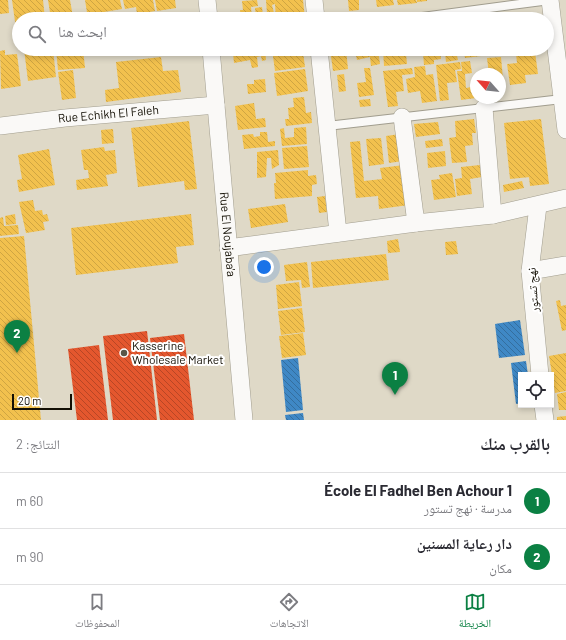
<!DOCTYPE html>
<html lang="ar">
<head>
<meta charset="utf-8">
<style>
	:root { --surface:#fff; --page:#f7f7f7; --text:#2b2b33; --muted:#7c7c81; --line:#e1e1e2; --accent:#0b8043 }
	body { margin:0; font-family:Barlow,"Noto Naskh Arabic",sans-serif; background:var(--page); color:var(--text); direction:rtl }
	.controls { position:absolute; right:12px; bottom:12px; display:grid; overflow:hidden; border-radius:0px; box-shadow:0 2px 6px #0003 }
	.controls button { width:36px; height:36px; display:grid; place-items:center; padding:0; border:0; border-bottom:1px solid var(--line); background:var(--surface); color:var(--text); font:20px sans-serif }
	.compass { position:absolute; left:470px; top:68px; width:36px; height:36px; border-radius:50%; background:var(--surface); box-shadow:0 2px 6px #0003; rotate:297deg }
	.scale { position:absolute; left:12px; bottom:10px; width:60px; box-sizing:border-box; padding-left:4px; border:2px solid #130f04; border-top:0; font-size:11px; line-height:14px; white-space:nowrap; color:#130f04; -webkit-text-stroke:3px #fff; paint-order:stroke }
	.you { position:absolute; left:264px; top:267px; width:14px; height:14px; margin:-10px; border:3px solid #fff; border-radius:50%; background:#1a73e8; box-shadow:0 0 0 6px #1a73e833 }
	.badge { display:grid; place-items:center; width:26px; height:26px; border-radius:50%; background:var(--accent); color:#fff; font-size:13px; font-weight:700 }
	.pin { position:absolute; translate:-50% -33px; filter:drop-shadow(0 1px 2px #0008) }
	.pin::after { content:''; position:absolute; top:21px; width:14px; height:12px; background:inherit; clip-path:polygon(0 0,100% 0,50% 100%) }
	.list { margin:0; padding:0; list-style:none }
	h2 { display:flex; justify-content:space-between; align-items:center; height:52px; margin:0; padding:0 16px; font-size:17px }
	h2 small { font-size:13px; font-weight:400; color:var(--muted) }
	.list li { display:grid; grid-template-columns:26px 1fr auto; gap:12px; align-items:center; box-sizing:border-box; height:56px; padding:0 16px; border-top:1px solid var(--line) }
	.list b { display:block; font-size:15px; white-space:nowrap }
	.list p { margin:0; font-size:13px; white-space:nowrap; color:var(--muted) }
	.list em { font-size:13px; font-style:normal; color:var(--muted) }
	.icon { flex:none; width:22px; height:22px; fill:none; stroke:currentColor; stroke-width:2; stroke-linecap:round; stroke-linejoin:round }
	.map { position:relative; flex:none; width:566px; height:420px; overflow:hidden; direction:ltr }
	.search { position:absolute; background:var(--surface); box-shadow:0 2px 6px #0003; left:12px; right:12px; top:12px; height:44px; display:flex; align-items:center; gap:10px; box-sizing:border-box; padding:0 14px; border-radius:22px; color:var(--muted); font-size:15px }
	.sheet { height:164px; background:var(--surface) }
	nav { display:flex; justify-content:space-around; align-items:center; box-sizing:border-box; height:56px; border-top:1px solid var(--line); background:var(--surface); font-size:11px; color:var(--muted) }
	nav a { display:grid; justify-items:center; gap:2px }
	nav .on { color:var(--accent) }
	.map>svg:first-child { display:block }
	.homes { fill:url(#homes-back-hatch) }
	.shops { fill:url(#shops-back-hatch) }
	.schools { fill:url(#schools-back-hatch) }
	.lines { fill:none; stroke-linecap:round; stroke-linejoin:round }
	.service-casing { stroke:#a19d8e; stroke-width:10 }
	.minor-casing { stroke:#a19d8e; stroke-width:18 }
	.service { stroke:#faf9f7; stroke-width:8 }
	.minor { stroke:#faf9f7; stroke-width:17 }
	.poi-dot { fill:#5a5648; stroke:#fff; stroke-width:1.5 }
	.labels { text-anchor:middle; stroke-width:4; stroke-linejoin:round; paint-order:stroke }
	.street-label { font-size:12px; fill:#130f04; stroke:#fff }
	.poi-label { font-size:12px; fill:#130f04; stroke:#fff; text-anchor:start }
</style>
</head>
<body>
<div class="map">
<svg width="566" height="420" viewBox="0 0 566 420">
	<defs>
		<pattern id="homes-back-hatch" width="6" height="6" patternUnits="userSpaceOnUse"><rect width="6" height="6" fill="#f2c14e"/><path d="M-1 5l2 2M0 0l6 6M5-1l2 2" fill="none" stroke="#cfa542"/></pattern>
		<pattern id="shops-back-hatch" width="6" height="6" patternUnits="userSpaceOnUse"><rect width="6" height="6" fill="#e4572e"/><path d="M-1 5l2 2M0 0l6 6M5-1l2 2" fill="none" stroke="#b84625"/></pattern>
		<pattern id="schools-back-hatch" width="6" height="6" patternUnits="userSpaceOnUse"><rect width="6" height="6" fill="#3f88c5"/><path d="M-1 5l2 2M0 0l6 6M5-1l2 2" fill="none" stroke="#346e9e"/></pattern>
	</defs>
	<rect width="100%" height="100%" fill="#dfd9c7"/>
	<!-- homes -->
	<g class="homes">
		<path d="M 0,0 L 8,0 L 9,13 L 0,14 Z"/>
		<path d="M 12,0 L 43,0 L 45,19 L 19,19 L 19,35 L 17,36 Z"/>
		<path d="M 48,0 L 70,0 L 73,17 L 51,19 Z"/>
		<path d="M 85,0 L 120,0 L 122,9 L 98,13 L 99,19 L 88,19 Z"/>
		<path d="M 123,0 L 153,0 L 155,11 L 137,14 L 136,7 L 125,9 Z"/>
		<path d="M 155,0 L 175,0 L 176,8 L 157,11 Z"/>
		<path d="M 257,0 L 258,6 L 251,7 L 252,19 L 241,19 L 240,10 L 243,10 L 242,1 Z"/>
		<path d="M 266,0 L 303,0 L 305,19 L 276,19 L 275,4 L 272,5 L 274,13 L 267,14 Z"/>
		<path d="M 348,0 L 359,0 L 359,10 L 349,11 Z"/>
		<path d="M 376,0 L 393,0 L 394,5 L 377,7 Z"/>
		<path d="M 397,0 L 416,0 L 417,3 L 398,5 Z"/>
		<path d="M 417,0 L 427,0 L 427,1 L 417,2 Z"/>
		<path d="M 262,7 L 263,16 L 256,16 L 255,8 Z"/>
		<path d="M 530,13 L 530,19 L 497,19 L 497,17 Z"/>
		<path d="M 24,49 L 53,49 L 56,77 L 28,81 Z"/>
		<path d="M 56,49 L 83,49 L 85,68 L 58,70 Z"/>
		<path d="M 265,49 L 266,60 L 262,61 L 261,56 L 257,57 L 258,67 L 252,68 L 250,60 L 234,63 L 233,53 Z"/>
		<path d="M 272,49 L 309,49 L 309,52 L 303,52 L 305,67 L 275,71 Z"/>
		<path d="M 330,49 L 346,49 L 348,69 L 333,71 Z"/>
		<path d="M 367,49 L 378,49 L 380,64 L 371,66 L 370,57 L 357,60 L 355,51 Z"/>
		<path d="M 383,49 L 414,49 L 415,54 L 406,54 L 407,64 L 384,66 Z"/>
		<path d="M 432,49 L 440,49 L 441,59 L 434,60 L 434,64 L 424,65 L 423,53 L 432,51 Z"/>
		<path d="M 473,49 L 480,49 L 481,56 L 465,58 L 464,51 Z"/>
		<path d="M 485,49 L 514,49 L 514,53 L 485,55 Z"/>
		<path d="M 5,50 L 5,55 L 17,54 L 21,86 L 1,89 L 0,51 Z"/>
		<path d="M 456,51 L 458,60 L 446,62 L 445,53 Z"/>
		<path d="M 535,52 L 538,74 L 525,75 L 526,83 L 510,85 L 507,64 L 517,63 L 516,54 Z"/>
		<path d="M 161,57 L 163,71 L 178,70 L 181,92 L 106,102 L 105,90 L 119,88 L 116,62 Z"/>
		<path d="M 501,57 L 504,90 L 500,91 L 500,74 L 489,74 L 487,58 Z"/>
		<path d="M 470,61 L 472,73 L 465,74 L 466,88 L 476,86 L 476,98 L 461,100 L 457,71 L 462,71 L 461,62 Z"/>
		<path d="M 460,62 L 461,69 L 455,70 L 457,82 L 447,83 L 449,100 L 440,101 L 436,65 Z"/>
		<path d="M 425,66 L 426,75 L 433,74 L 437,101 L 422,103 L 420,91 L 408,93 L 406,79 L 415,77 L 414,67 Z"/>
		<path d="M 364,68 L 370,68 L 374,95 L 359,97 L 357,83 L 366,82 Z"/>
		<path d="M 412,68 L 413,74 L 402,75 L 404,91 L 396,92 L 398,106 L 388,107 L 383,71 Z"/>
		<path d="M 305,69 L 308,91 L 277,96 L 274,73 Z"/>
		<path d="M 73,70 L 76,98 L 62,100 L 58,72 Z"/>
		<path d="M 344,74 L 346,91 L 339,92 L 337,75 Z"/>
		<path d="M 265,79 L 266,92 L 248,94 L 247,84 L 254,84 L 254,80 Z"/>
		<path d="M 304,97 L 306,113 L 311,112 L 312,123 L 286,126 L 285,119 L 289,119 L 288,108 L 294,107 L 293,98 Z"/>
		<path d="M 370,99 L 371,106 L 360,107 L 359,100 Z"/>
		<path d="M 254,103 L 256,119 L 265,118 L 266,127 L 238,130 L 235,106 Z"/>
		<path d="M 474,119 L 476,133 L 472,133 L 473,145 L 465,146 L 467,162 L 452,163 L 449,138 L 456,137 L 455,121 Z"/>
		<path d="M 541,119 L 549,184 L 530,186 L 529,177 L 540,176 L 510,179 L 504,123 Z"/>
		<path d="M 189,121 L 197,189 L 185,190 L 184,181 L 138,187 L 131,128 Z"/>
		<path d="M 438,122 L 440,134 L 416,137 L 414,124 Z"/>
		<path d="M 306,127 L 307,144 L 282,146 L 280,129 L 284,128 L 285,138 L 294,137 L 294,128 Z"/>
		<path d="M 113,129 L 114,143 L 102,144 L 101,130 Z"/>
		<path d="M 260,132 L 267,132 L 268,142 L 275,141 L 275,146 L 244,149 L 242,135 L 253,134 L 254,137 L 260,136 Z"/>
		<path d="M 400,134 L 403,161 L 389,163 L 386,136 Z"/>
		<path d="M 381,138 L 384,164 L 369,166 L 366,139 Z"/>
		<path d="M 442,139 L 443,146 L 426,148 L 425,141 Z"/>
		<path d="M 360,141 L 364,181 L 382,179 L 380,168 L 404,165 L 409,205 L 379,209 L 378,196 L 356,198 L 350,142 Z"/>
		<path d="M 307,146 L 309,167 L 284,169 L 282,148 Z"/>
		<path d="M 104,147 L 105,151 L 115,150 L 117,173 L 106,175 L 108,186 L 77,190 L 76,180 L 89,178 L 88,170 L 84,170 L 81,150 Z"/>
		<path d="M 49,149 L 55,185 L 19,192 L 17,180 L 22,179 L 18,155 Z"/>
		<path d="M 278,150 L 279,165 L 272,169 L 271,158 L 267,158 L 266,177 L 257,178 L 257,152 Z"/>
		<path d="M 445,151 L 446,166 L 428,168 L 427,153 Z"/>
		<path d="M 480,165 L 482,177 L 470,179 L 472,194 L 457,196 L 455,179 L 462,178 L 461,167 Z"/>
		<path d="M 308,170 L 308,176 L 316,175 L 317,184 L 312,185 L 312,196 L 275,199 L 274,183 L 276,183 L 275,173 Z"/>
		<path d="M 452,173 L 456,197 L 434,200 L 431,180 L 440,179 L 439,175 Z"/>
		<path d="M 522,181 L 524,188 L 504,192 L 503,185 Z"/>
		<path d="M 325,196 L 327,212 L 319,213 L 317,197 Z"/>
		<path d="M 33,200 L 35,211 L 42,210 L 43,215 L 47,214 L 49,221 L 43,222 L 45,230 L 26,233 L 19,202 Z"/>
		<path d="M 285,204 L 288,222 L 251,228 L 248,209 Z"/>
		<path d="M 15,214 L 16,224 L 6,225 L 5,216 Z"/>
		<path d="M 191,214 L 194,245 L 176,247 L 178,263 L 76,275 L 71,228 Z"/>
		<path d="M 3,217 L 4,226 L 18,225 L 19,234 L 0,236 L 0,218 Z"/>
		<path d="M 24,236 L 41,420 L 0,420 L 0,238 Z"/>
		<path d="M 398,239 L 400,252 L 388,253 L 387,241 Z"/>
		<path d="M 456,241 L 458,254 L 446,255 L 445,242 Z"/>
		<path d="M 386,254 L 389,280 L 313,288 L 311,262 Z"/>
		<path d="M 307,262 L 310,287 L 302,288 L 301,280 L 286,281 L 284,265 Z"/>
		<path d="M 299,282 L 302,306 L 278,309 L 276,285 Z"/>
		<path d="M 560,300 L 561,306 L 566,305 L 566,330 L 562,331 L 556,301 Z"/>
		<path d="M 302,308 L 305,332 L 281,335 L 278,311 Z"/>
		<path d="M 303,333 L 306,355 L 282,358 L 279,336 Z"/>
		<path d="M 566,353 L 566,391 L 555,393 L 549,356 Z"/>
		<path d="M 566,392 L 566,410 L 559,410 L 557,394 Z"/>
		<path d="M 566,416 L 566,420 L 557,420 L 557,417 Z"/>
	</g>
	<!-- shops -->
	<g class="shops">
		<path d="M 147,331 L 157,420 L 113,420 L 103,336 Z"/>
		<path d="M 184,334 L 194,420 L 160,420 L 150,338 Z"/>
		<path d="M 99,345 L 108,420 L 77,420 L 68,349 Z"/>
	</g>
	<!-- schools -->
	<g class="schools">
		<path d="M 520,320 L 525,355 L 499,358 L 495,324 Z"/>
		<path d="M 298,358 L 303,410 L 286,412 L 281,360 Z"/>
		<path d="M 526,361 L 528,375 L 521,375 L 521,403 L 516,404 L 511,363 Z"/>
		<path d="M 303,413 L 304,420 L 286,420 L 285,415 Z"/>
	</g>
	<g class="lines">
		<!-- service casing -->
		<g class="service-casing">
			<g id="service">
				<path d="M 407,19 L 550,0"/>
				<path d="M 327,126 L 562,99"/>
			</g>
		</g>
		<!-- minor casing -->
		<g class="minor-casing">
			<g id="minor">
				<path d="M 207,0 L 209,19"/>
				<path d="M 314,0 L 316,19"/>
				<path d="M 550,0 L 566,130"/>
				<path id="s1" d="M 211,49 L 244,420"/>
				<path d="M 319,49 L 338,233"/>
				<path d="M 484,108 L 493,215"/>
				<path d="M 402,117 L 416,223"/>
				<path id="s2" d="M 0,126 L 65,118 L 216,105"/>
				<path d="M 538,206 L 530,271 L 540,375"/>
				<path d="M 228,248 L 416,223 L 493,215 L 566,198"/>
				<path d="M 530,271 L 566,265"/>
				<path d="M 543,405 L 545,420"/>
			</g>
		</g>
		<!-- service -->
		<use href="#service" class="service"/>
		<!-- minor -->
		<use href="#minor" class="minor"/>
	</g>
	<!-- markers -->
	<circle class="poi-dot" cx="124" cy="353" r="4"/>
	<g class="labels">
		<!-- street labels -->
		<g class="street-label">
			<text dy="4" stroke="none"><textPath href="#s2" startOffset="109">Rue Echikh El Faleh</textPath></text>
			<text dy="4" stroke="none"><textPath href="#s1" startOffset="186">Rue El Noujaba'a</textPath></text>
			<text transform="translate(533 290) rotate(-94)" y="4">نهج تستور</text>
		</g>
		<!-- poi labels -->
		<g class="poi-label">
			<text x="132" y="350">Kasserine<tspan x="132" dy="14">Wholesale Market</tspan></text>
		</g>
	</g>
</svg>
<div class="controls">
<button><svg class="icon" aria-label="locate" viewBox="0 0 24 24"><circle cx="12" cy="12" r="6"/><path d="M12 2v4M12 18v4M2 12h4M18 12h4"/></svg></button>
</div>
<svg class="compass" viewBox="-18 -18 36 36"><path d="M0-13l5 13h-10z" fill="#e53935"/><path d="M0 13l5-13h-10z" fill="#7c7c81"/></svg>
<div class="scale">20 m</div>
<div class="you"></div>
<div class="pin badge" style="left:395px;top:395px">1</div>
<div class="pin badge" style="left:17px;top:353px">2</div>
<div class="search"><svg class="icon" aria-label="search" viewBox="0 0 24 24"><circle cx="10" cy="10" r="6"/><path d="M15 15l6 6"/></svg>ابحث هنا</div>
</div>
<section class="sheet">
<h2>بالقرب منك<small>النتائج: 2</small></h2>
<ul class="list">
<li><span class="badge">1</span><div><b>École El Fadhel Ben Achour 1</b><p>مدرسة · نهج تستور</p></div><em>60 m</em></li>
<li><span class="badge">2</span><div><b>دار رعاية المسنين</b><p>مكان</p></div><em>90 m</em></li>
</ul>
</section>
<nav>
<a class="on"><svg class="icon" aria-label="map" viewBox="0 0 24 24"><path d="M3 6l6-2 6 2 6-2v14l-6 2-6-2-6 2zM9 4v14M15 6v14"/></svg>الخريطة</a>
<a><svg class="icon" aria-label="directions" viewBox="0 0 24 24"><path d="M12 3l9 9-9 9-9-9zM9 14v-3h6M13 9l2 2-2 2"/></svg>الاتجاهات</a>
<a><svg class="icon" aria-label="saved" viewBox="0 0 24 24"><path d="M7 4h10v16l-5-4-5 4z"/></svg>المحفوظات</a>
</nav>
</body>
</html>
